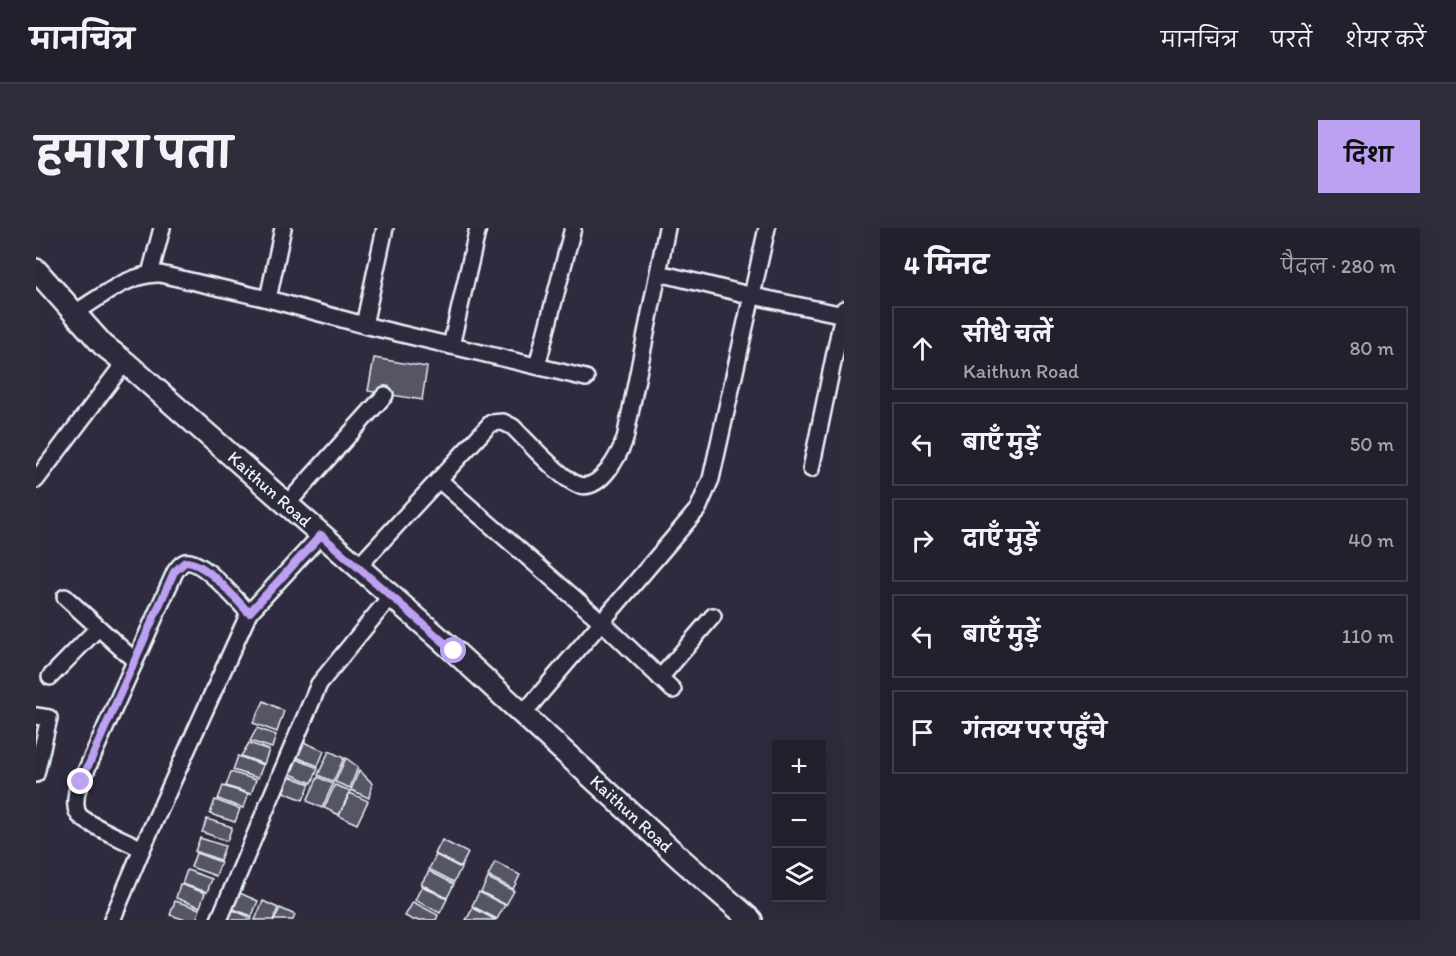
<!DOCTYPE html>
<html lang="hi">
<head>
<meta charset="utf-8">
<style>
	:root { --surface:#23202e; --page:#2f2d3a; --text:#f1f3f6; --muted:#a3a3aa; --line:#403e4a; --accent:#bca0f2 }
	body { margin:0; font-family:Itim,"Playpen Sans Deva",sans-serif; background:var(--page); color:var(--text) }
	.controls { position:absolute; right:18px; bottom:18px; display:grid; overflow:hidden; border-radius:0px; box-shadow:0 6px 24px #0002 }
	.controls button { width:54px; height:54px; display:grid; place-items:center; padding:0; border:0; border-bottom:2px solid var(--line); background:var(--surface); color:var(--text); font:30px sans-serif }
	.stop { position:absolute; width:18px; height:18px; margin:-14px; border:4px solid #bca0f2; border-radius:50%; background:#fff }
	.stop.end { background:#bca0f2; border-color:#fff; box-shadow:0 2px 6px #0008 }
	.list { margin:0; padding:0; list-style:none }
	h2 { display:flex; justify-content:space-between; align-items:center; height:78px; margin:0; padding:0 24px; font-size:26px }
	h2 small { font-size:20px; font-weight:400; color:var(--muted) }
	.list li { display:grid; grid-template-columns:39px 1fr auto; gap:18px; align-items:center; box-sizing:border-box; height:84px; margin:0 12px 12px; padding:0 12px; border:2px solid var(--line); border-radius:0px }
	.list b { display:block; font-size:22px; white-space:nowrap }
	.list p { margin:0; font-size:20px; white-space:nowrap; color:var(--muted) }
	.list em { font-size:20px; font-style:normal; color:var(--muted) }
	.icon { flex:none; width:33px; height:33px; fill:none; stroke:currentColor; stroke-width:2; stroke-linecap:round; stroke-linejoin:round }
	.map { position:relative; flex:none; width:808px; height:692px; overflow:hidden; border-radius:0px }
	header { display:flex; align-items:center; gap:36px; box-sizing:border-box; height:84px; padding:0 30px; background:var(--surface); border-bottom:2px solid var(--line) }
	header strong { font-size:28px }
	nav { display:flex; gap:33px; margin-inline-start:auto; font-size:21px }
	.intro { display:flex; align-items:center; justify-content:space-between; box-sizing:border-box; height:144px; padding:0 36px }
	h1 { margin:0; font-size:42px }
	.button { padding:15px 27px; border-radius:0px; background:var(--accent); color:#111; font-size:21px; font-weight:700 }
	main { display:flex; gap:36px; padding:0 36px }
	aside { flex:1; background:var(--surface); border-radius:0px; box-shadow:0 6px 24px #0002 }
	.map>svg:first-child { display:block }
	.building { fill:#575565; stroke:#e8f1f8; stroke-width:1.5 }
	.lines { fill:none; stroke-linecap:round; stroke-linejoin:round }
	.street-casing { stroke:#e8f1f8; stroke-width:20 }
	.secondary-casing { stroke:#e8f1f8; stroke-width:26 }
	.street { stroke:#2f2a3d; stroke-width:15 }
	.secondary { stroke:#2f2a3d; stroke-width:21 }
	.route { stroke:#bca0f2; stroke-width:8 }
	.labels { text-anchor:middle; stroke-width:4.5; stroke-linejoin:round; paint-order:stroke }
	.street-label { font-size:18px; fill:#e8f1f8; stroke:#2f2a3d }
</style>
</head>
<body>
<header>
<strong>मानचित्र</strong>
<nav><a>मानचित्र</a><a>परतें</a><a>शेयर करें</a></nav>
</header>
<div class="intro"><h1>हमारा पता</h1><a class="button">दिशा</a></div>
<main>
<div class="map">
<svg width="808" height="692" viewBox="0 0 808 692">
	<rect width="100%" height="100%" fill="#2f2a3d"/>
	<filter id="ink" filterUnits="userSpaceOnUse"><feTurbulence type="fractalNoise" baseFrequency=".0167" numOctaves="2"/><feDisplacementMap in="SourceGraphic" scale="12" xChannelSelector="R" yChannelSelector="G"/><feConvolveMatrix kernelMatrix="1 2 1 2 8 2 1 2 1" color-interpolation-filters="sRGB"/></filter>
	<g filter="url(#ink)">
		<!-- building -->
		<g class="building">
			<path d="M 338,130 L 391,139 L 386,172 L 332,163 Z"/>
			<path d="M 228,473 L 248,483 L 241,504 L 217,495 Z"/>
			<path d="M 221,500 L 240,507 L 236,520 L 214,513 Z"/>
			<path d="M 265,513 L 288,523 L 282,538 L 258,528 Z"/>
			<path d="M 213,515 L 233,522 L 228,536 L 205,528 Z"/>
			<path d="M 293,523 L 308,530 L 297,554 L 282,547 Z"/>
			<path d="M 202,528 L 227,537 L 222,550 L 197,542 Z"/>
			<path d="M 258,530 L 282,540 L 276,555 L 252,545 Z"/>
			<path d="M 310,530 L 322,539 L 314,560 L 299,554 Z"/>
			<path d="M 323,542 L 336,555 L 333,570 L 315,562 Z"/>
			<path d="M 195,544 L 220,552 L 215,566 L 190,558 Z"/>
			<path d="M 250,547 L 274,556 L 267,572 L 243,562 Z"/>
			<path d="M 282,549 L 297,556 L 286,580 L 271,573 Z"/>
			<path d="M 299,557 L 314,563 L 303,587 L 288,580 Z"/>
			<path d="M 187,558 L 212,566 L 207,580 L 182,571 Z"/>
			<path d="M 314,565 L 332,573 L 321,596 L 303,588 Z"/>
			<path d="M 179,572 L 204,581 L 199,594 L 174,586 Z"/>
			<path d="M 171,591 L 196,599 L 191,613 L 166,604 Z"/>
			<path d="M 164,610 L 189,618 L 184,632 L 159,623 Z"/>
			<path d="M 406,612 L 432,625 L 425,639 L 399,626 Z"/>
			<path d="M 160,625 L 185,634 L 180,648 L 155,639 Z"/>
			<path d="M 400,627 L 425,640 L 418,654 L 393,641 Z"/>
			<path d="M 459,634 L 484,647 L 477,661 L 452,648 Z"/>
			<path d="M 151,642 L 176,651 L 171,664 L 146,656 Z"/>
			<path d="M 393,643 L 418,656 L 411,670 L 385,656 Z"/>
			<path d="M 452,650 L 478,663 L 470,677 L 445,664 Z"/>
			<path d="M 144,656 L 169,665 L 164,679 L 140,670 Z"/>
			<path d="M 386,658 L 411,671 L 404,685 L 379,672 Z"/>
			<path d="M 199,663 L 222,673 L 216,688 L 192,679 Z"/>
			<path d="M 443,664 L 469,677 L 461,691 L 436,678 Z"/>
			<path d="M 139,673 L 164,681 L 160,692 L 150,692 L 134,687 Z"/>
			<path d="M 227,673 L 242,680 L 237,692 L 219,692 Z"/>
			<path d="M 377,674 L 402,687 L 400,692 L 377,692 L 369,688 Z"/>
			<path d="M 192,680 L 216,690 L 215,692 L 187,692 Z"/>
			<path d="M 244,680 L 259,687 L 257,692 L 238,692 Z"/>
			<path d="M 437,680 L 460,692 L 430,692 Z"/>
		</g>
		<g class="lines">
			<!-- street casing -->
			<g class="street-casing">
				<g id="street">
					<path d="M 623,45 L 717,68 L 808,87"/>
					<path d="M 114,46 L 126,0"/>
					<path d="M 232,71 L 247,0"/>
					<path d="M 37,86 C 64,70 92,45 124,46 L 232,71 L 328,97 L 550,150"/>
					<path d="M 328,97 L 349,0"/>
					<path d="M 415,118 L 442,0"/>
					<path d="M 501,138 L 537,0"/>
					<path d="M 775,241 L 808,81"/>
					<path d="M 0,252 L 89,134"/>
					<path d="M 404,253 L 566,394 L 637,462"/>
					<path d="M 251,276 L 349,167"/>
					<path d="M 322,339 L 455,195 L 467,194 L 477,199 C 491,213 526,252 543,257 C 565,263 583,227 589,211 L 631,0"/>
					<path d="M 29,369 L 98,432"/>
					<path d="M 14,449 L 62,400"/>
					<path d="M 624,450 L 677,388"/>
					<path d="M 487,486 L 662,281 L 675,251 L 731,0"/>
					<path d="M 0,488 L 13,490 L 0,546"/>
					<path d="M 106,621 C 93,614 50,596 43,587 C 38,580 40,570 41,563 L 139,344 C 142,340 144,336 149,334 C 166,330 201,373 213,385"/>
					<path d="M 76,692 L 106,621 L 213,385 L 285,307"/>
					<path d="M 183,692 L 283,456 L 354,369"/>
				</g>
			</g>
			<!-- secondary casing -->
			<g class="secondary-casing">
				<g id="secondary">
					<path id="s1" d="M 0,42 L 67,117 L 89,134 L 418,423 L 646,632 L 715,692"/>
				</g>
			</g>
			<!-- street -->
			<use href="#street" class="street"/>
			<!-- secondary -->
			<use href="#secondary" class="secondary"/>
		</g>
	</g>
	<g class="lines" filter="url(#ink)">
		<!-- route -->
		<path class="route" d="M 45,554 L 138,344 L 149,334 C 171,334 198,370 213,385 L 285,307 L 418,423"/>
	</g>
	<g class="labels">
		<!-- street labels -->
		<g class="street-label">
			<text dy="6" stroke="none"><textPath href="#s1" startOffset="321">Kaithun Road</textPath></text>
			<text dy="6" stroke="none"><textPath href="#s1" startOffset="807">Kaithun Road</textPath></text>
		</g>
	</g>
</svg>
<div class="controls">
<button>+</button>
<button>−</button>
<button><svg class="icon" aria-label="layers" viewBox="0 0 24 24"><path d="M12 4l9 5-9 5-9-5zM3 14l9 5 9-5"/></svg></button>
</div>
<div class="stop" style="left:418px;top:423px"></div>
<div class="stop end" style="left:45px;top:554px"></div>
</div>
<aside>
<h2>4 मिनट<small>पैदल · 280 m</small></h2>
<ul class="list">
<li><svg class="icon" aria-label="ahead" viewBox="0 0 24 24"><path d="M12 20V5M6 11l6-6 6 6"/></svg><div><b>सीधे चलें</b><p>Kaithun Road</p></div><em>80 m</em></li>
<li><svg class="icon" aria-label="left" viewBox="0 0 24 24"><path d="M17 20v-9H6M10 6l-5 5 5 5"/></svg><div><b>बाएँ मुड़ें</b></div><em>50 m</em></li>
<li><svg class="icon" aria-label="right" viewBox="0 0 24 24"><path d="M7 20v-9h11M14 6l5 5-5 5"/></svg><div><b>दाएँ मुड़ें</b></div><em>40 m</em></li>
<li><svg class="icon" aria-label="left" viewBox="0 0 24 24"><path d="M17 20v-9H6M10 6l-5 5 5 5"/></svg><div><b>बाएँ मुड़ें</b></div><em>110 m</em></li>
<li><svg class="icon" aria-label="arrive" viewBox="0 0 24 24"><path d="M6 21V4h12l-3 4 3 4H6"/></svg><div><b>गंतव्य पर पहुँचे</b></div></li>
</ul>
</aside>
</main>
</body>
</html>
